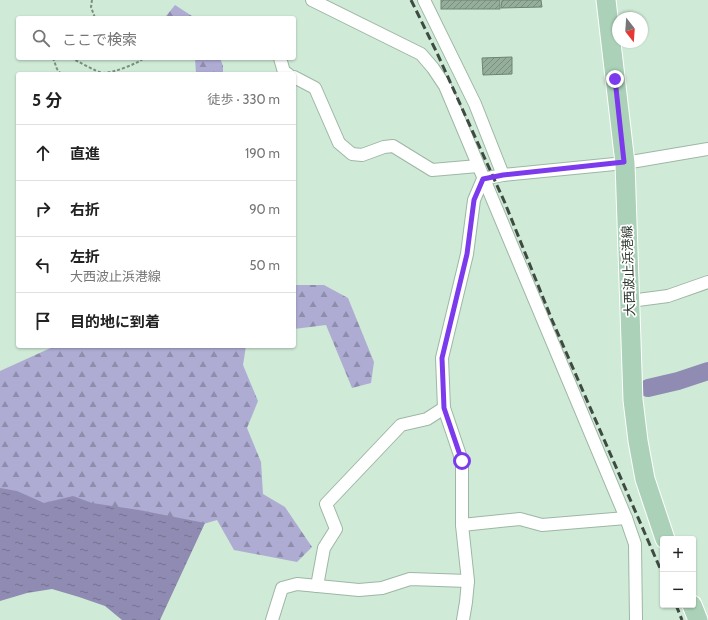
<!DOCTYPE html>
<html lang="ja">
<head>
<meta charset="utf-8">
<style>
	:root { --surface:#fff; --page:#f2f2f2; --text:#222; --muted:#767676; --line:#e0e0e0 }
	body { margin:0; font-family:Cabin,"Noto Sans JP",sans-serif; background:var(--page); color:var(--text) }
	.controls { position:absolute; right:12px; bottom:12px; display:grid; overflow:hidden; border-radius:4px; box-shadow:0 1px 3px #0004 }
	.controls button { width:36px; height:36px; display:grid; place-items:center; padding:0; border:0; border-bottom:1px solid var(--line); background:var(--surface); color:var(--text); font:20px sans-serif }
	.compass { position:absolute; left:612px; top:12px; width:36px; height:36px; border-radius:50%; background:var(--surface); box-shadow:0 1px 3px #0004; rotate:163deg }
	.stop { position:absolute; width:12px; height:12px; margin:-9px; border:3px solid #7c3aed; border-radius:50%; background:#fff }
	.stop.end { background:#7c3aed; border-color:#fff; box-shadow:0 1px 4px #0008 }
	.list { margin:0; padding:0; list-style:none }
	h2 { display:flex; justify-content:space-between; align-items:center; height:52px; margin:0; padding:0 16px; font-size:17px }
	h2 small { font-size:13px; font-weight:400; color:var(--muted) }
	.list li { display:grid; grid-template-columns:26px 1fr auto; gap:12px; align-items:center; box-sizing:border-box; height:56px; padding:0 16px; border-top:1px solid var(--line) }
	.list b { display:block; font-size:15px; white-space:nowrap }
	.list p { margin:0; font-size:13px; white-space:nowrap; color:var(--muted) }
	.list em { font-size:13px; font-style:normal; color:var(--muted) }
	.icon { flex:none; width:22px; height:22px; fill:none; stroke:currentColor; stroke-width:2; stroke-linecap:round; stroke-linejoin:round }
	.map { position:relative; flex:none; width:708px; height:620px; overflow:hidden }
	.search { position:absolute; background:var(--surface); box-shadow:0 1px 3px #0004; left:16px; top:16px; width:280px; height:44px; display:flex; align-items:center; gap:10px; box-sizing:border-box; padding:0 14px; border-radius:4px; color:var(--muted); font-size:15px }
	.panel { position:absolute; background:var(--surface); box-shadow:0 1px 3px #0004; left:16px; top:72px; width:280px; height:276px; border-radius:4px }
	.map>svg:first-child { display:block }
	.forest { fill:url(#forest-firs) }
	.water { fill:url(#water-ripples) }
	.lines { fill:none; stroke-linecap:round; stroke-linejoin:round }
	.river { stroke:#8f8bb2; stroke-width:18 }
	.building { fill:url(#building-hatch); stroke:#6c8473 }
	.minor-casing { stroke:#9eb7a5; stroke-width:14 }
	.primary-casing { stroke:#fff; stroke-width:21 }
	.path { stroke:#7b8d7f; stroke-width:2; stroke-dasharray:3 2; stroke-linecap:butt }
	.minor { stroke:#fff; stroke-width:12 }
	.primary { stroke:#abd2b8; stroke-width:19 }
	.rail { stroke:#3f4b42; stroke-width:3; stroke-dasharray:8 4; stroke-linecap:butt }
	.route { stroke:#7c3aed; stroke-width:5 }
	.labels { text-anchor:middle; stroke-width:3.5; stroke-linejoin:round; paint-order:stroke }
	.street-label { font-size:13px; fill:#2d372f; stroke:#fff }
</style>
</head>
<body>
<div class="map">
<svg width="708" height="620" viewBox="0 0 708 620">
	<defs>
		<pattern id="forest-firs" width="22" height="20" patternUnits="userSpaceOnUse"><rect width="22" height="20" fill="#afacd4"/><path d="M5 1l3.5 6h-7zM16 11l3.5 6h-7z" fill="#8f8dac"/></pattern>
		<pattern id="water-ripples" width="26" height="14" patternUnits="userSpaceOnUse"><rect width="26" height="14" fill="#8f8bb2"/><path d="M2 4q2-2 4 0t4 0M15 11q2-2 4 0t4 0" fill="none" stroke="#757291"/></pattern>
		<pattern id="building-hatch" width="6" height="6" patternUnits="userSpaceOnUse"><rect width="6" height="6" fill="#95ad9b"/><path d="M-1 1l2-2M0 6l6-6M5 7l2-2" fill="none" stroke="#7a8e7f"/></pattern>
	</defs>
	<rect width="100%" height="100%" fill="#cfead6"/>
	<!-- forest -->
	<g class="forest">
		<path d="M 175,5 L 195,18 L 169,18 L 166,16 Z"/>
		<path d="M 195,58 L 220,58 L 223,66 L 223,74 L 196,74 Z"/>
		<path d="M 294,285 L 324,285 L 348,298 L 374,362 L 371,383 L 352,388 L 326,325 L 294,329 Z"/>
		<path d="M 55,346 L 246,346 L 243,365 L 258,401 L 247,428 L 261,462 L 263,494 L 285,507 L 312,547 L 297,562 L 234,550 L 217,520 L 0,584 L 0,371 Z"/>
	</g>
	<!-- water -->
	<path class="water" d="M 0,488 L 17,491 L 44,503 L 73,496 L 92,503 L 139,510 L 205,523 L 160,620 L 122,620 L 105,606 L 79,597 L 52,589 L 27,593 L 0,601 Z"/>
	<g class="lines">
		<!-- river -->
		<path class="river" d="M 648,388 L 678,381 L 708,371"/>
	</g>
	<!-- building -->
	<g class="building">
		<rect x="441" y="0" width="59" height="9"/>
		<path d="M 502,0 L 541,0 L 542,7 L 501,8 Z"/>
		<path d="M 512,57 L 512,74 L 483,75 L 482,58 Z"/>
	</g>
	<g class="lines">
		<!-- minor casing -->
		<g class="minor-casing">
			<g id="minor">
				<path d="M 312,0 L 421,54 L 433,68 L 445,86 L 626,518 L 635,544 L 636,620"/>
				<path d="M 424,0 L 475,104 L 503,175"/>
				<path d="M 280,58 L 284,72 L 288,74"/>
				<path d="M 294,77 L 315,88 L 339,143 L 352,154 L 362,155 L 384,147 L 393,146 L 432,170 L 478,166"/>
				<path d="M 483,179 L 503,175 L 625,163 L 708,149"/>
				<path d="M 630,301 L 668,296 L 708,282"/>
				<path d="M 462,525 L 520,519 L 542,525 L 626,518"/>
				<path d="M 317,586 L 324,548 L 336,529 L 326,504 L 401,425 L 427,419 L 444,408"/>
				<path d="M 272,620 L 282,588 L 297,584 L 359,590 L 382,588 L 410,579 L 468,581"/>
				<path d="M 463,620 L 466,602 L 468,581 L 462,525 L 462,461 L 444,408 L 442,358 L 467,254 L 474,200 L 483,179"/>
			</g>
		</g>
		<!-- primary casing -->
		<g class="primary-casing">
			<g id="primary">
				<path d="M 606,0 L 625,163 L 633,400 L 638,441 L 645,479 L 665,539"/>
				<path d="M 692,605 L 698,620"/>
			</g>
		</g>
		<!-- path -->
		<g class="path">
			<path d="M 92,0 L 91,7 L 95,18"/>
			<path d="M 53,58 L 57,69 L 61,74"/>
			<path d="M 71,58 C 78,61 96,72 103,73 C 113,73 137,64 144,58"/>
		</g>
		<!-- minor -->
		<use href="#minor" class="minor"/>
		<!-- primary -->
		<use href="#primary" class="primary"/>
		<!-- rail -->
		<g class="rail">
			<path d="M 411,0 L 437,53 L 505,203 L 552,320 L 663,575"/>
			<path d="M 676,605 L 682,620"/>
		</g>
	</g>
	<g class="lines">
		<!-- route -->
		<path class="route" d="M 462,461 L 444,408 L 442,358 L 467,254 L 474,200 L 483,179 L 503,175 L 624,162 L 615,79"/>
	</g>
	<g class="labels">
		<!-- street labels -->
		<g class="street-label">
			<text transform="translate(628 271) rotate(-92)" y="5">大西波止浜港線</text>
		</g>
	</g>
</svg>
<div class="controls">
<button>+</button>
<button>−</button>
</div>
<svg class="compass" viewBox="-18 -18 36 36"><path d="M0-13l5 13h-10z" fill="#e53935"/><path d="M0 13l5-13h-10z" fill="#767676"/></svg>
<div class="stop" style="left:462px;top:461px"></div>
<div class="stop end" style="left:615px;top:79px"></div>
<div class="search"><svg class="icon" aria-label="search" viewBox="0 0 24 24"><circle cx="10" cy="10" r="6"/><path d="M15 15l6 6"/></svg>ここで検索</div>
<section class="panel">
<h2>5 分<small>徒歩 · 330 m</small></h2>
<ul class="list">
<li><svg class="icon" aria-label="ahead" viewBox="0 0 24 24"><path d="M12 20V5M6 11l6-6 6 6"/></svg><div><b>直進</b></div><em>190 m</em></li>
<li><svg class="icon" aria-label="right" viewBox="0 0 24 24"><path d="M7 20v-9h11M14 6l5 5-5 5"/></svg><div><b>右折</b></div><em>90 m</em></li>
<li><svg class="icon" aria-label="left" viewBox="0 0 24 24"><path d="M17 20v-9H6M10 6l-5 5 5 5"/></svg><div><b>左折</b><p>大西波止浜港線</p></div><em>50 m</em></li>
<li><svg class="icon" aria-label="arrive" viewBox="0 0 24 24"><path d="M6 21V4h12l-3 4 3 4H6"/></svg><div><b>目的地に到着</b></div></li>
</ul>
</section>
</div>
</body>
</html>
